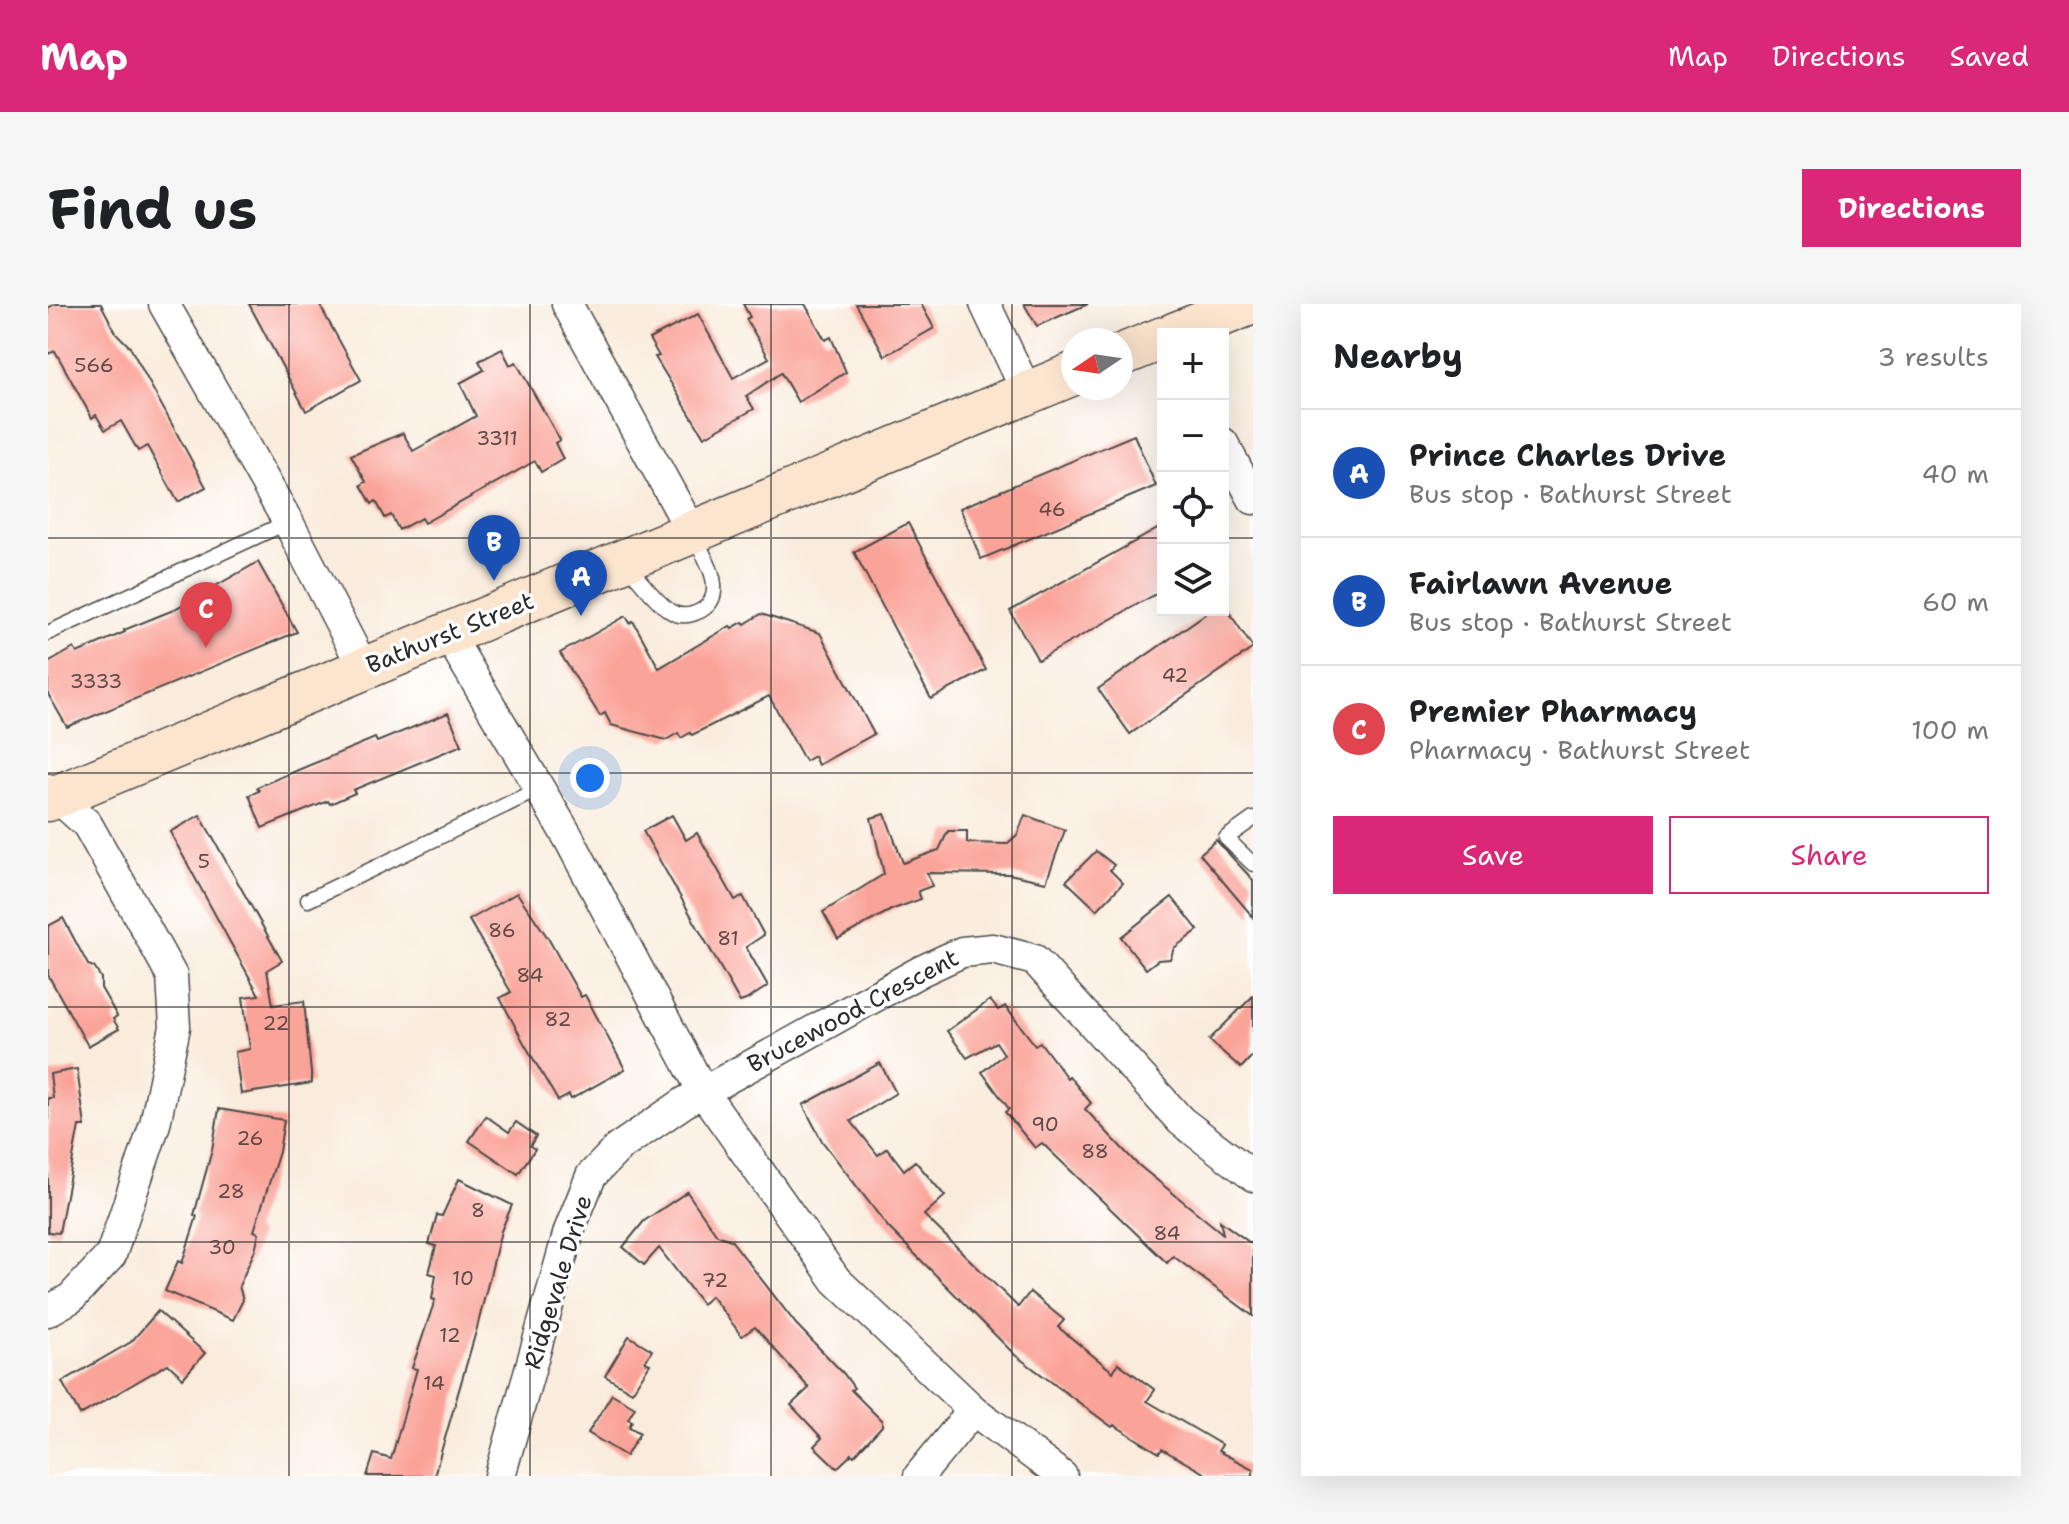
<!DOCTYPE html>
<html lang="en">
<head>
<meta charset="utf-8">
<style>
	:root { --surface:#fff; --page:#f6f6f6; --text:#202124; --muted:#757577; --line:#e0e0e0; --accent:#db2777 }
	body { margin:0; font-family:"Shantell Sans",sans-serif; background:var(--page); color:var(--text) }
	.controls { position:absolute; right:24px; top:24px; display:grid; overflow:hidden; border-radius:0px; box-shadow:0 8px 32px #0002 }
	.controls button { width:72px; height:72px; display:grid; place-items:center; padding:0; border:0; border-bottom:2px solid var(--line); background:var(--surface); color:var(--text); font:40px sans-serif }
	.compass { position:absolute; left:1013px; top:24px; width:72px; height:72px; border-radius:50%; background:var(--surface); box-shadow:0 8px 32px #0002; rotate:257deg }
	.you { position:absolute; left:542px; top:474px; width:28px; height:28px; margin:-20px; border:6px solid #fff; border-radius:50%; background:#1a73e8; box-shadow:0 0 0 12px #1a73e833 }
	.badge { display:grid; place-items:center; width:52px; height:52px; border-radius:50%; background:var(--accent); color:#fff; font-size:26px; font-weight:700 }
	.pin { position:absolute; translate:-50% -66px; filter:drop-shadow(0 2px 4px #0008) }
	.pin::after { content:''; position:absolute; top:42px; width:28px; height:24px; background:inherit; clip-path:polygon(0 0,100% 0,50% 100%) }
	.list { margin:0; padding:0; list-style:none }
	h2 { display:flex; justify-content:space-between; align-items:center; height:104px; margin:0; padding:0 32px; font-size:34px }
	h2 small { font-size:26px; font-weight:400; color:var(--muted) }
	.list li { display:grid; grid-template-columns:52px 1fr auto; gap:24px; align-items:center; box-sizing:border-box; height:128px; padding:0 32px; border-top:2px solid var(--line) }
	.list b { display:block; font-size:30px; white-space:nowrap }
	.list p { margin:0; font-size:26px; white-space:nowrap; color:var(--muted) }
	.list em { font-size:26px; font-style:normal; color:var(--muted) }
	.actions { display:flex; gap:16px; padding:24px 32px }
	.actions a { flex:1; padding:18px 0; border:2px solid var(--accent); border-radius:0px; text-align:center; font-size:28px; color:var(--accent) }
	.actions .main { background:var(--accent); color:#fff }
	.icon { flex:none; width:44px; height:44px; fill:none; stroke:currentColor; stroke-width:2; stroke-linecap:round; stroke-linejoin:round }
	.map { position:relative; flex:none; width:1205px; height:1172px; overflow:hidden; border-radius:0px }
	header { display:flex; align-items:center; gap:48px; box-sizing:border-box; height:112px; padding:0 40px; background:var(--accent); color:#fff }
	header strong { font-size:38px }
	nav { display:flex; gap:44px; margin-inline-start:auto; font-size:28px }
	.intro { display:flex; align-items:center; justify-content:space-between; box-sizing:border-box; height:192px; padding:0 48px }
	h1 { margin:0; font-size:56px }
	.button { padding:20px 36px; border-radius:0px; background:var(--accent); color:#fff; font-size:28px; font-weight:700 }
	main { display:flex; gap:48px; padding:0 48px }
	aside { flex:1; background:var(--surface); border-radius:0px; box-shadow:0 8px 32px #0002 }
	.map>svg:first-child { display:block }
	.building { fill:#faa398 }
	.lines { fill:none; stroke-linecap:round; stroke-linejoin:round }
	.lane-casing { stroke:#4a4846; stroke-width:17 }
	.street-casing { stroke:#4a4846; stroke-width:33 }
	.secondary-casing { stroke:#4a4846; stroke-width:45 }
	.lane { stroke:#fff; stroke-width:14 }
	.street { stroke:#fff; stroke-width:30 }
	.secondary { stroke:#fce5cf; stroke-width:42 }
	.grid { fill:none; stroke:#2b2b2b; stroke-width:2; stroke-opacity:0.55 }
	.labels { text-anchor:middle; stroke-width:7; stroke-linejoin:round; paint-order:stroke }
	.number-label { font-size:20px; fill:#5f4946 }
	.street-label { font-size:24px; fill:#2b2b2b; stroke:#fff }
</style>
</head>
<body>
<header>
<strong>Map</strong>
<nav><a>Map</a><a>Directions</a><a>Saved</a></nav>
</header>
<div class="intro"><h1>Find us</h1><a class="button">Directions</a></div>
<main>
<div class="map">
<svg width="1205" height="1172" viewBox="0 0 1205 1172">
	<rect width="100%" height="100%" fill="#fff"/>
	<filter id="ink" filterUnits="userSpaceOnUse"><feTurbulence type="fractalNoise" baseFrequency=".0125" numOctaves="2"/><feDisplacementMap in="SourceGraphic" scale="16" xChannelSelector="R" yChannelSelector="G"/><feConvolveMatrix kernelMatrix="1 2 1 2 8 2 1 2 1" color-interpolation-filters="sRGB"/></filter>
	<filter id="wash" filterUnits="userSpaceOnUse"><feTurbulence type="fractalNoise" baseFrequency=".006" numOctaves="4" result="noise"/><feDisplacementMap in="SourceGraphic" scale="32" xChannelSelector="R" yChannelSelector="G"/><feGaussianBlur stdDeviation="1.8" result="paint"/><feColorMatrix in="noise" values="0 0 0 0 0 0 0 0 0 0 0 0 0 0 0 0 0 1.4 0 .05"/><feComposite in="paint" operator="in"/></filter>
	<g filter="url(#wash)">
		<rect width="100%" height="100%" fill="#f9ecdd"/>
		<g id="blocks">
			<!-- building -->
			<g class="building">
				<path d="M 7,0 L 53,0 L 68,29 L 82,43 L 158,183 L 130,198 L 99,142 L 90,147 L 73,117 L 57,126 L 48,111 L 44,114 L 7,47 L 0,50 L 0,4 Z"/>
				<path d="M 201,0 L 271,0 L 313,76 L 258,107 Z"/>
				<path d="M 695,0 L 757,0 L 777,36 L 783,33 L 798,68 L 750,98 L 733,69 L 698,92 L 706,105 L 656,133 L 607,53 L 611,52 L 601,35 L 650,10 L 685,74 L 721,54 L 698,15 L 702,13 Z"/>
				<path d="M 808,0 L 873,0 L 886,24 L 837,52 Z"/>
				<path d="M 976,0 L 1040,0 L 989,22 Z"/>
				<path d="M 454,45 L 462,61 L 468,58 L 512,136 L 507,139 L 515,155 L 493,168 L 487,157 L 376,219 L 373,214 L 351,226 L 343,211 L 337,214 L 328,197 L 324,200 L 313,181 L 318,178 L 303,151 L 355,129 L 365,147 L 428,112 L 412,79 L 436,66 L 431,57 Z"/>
				<path d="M 1086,131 L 1108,182 L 933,255 L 912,204 Z"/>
				<path d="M 860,219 L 938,366 L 883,395 L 806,248 Z"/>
				<path d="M 1115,222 L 1115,286 L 990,356 L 962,307 Z"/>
				<path d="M 210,258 L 249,328 L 19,423 L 0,390 L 0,359 L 26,344 L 29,349 L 77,328 L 76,326 L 123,307 Z"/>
				<path d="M 1175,299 L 1205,344 L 1082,430 L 1050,385 L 1163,306 L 1175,306 Z"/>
				<path d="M 713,310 L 772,329 L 826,430 L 770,461 L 766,452 L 757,457 L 721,392 L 644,431 L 642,429 L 633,434 L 630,429 L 618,436 L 563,421 L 557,409 L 552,412 L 512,349 L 578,312 L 582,319 L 585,317 L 611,364 L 682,322 L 684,324 L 695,318 L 697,320 Z"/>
				<path d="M 400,409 L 414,441 L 305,486 L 307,489 L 282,500 L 280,497 L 214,524 L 201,491 L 211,487 L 209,483 L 327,434 L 329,438 Z"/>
				<path d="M 837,510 L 855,559 L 891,546 L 900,527 L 919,527 L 919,539 L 959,540 L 969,531 L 977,511 L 1017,526 L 998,578 L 961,570 L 879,569 L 884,582 L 870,587 L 873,595 L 843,606 L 790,635 L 775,608 L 836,570 L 823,514 Z"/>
				<path d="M 152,511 L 234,657 L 219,666 L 225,701 L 256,697 L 264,779 L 193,790 L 187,748 L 202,745 L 195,693 L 211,691 L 122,528 Z"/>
				<path d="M 624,511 L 638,536 L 649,529 L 687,596 L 695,592 L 716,631 L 698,643 L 720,682 L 698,696 L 692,698 L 595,527 Z"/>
				<path d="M 1168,536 L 1205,576 L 1205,613 L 1152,550 Z"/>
				<path d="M 1048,547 L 1066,561 L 1062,566 L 1075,579 L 1049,606 L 1018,577 Z"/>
				<path d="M 469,589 L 500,634 L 533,693 L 537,691 L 577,765 L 523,795 L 521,791 L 510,797 L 476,739 L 452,694 L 463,688 L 421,616 Z"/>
				<path d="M 1124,593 L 1150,626 L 1126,644 L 1122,655 L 1110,656 L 1098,665 L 1073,633 Z"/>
				<path d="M 15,614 L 40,661 L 46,663 L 53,674 L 53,684 L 69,712 L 65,715 L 71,725 L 40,742 L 0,671 L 0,622 Z"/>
				<path d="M 1205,692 L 1205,751 L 1193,764 L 1161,736 Z"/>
				<path d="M 942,696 L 950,706 L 957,702 L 987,741 L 992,738 L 1019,774 L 1021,772 L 1043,799 L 1037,805 L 1088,859 L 1175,930 L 1172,917 L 1205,941 L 1205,1012 L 1125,952 L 1119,959 L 994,839 L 987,844 L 957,808 L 961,805 L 934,768 L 956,750 L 948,738 L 919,754 L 899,727 Z"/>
				<path d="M 832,759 L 848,789 L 803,817 L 830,851 L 839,844 L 856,866 L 867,857 L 897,892 L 876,911 L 970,1003 L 982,988 L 1016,1016 L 1010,1023 L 1065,1068 L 1070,1059 L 1107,1086 L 1099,1097 L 1174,1141 L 1170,1147 L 1205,1165 L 1205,1172 L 1161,1172 L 1114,1145 L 1111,1149 L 1066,1121 L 1064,1123 L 967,1051 L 840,923 L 774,837 L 755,801 Z"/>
				<path d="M 29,765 L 37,822 L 31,822 L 11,929 L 0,928 L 0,794 L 5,794 L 2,770 Z"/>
				<path d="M 171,805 L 236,816 L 231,848 L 206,927 L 211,929 L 207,946 L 191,982 L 195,996 L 185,1016 L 117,987 L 130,957 L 134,959 L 149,912 L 146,911 L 164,846 Z"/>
				<path d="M 438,812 L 461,828 L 468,818 L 488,832 L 482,842 L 487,845 L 470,870 L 421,837 Z"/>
				<path d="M 411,875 L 464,901 L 453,927 L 429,1024 L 386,1172 L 319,1172 L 326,1150 L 343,1155 L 369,1065 L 364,1064 L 387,996 L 384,995 L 388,971 L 381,969 L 388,942 L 381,940 L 389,911 L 394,912 Z"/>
				<path d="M 639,888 L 669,931 L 683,936 L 748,1020 L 796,1070 L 806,1084 L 803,1086 L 834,1117 L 834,1122 L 806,1152 L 804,1150 L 789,1164 L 766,1142 L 774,1134 L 743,1101 L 761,1084 L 707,1023 L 694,1032 L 663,992 L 654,1000 L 611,944 L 596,961 L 575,943 L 596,917 Z"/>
				<path d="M 110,1007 L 157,1049 L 135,1074 L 120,1060 L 32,1111 L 14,1078 L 83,1038 Z"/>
				<path d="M 581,1032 L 604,1046 L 597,1058 L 602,1060 L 584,1088 L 557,1072 Z"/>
				<path d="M 564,1090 L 587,1103 L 580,1115 L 584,1117 L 581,1123 L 592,1129 L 578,1152 L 540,1129 Z"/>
			</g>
		</g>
	</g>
	<g filter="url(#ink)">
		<use href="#blocks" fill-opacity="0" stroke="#4a4846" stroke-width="2"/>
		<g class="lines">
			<!-- lane casing -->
			<g class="lane-casing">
				<g id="lane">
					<path d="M 578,261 C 592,275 606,296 622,307 C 631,313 642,312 652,307 C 682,291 657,253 645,231"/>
					<path d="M 0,329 L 240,218"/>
					<path d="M 1205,515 L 1178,534 L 1205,560"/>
					<path d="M 260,596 L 491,485"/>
				</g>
			</g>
			<!-- street casing -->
			<g class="street-casing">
				<g id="street">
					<path d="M 116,0 L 240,218 L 316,365"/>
					<path d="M 519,0 L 645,230"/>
					<path d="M 937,0 L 979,88"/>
					<path d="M 1175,139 L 1205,195"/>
					<path d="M 400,330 L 520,533 L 655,788 L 788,976 L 925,1106 L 1014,1172"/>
					<path d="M 0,485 L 39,520 L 97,623 L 124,672 L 127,723 L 107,820 L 63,951 L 23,994 L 0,1007"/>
					<path d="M 452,1172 L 521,927 L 543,872 L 570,844 L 637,798 L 873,667 L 914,648 L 945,645 L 987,656 L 1133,817 L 1205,872"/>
					<path d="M 871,1172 L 925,1106"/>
				</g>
			</g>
			<!-- secondary casing -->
			<g class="secondary-casing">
				<g id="secondary">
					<path d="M 1126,30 L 1202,0"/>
					<path d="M 1073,51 L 1115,34"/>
					<path d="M 0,496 L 1025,70"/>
				</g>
			</g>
			<!-- lane -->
			<use href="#lane" class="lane"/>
			<!-- street -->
			<use href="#street" class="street"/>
			<!-- secondary -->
			<use href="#secondary" class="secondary"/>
		</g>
	</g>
	<!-- grid -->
	<path class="grid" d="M 241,0 L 241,1172M 482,0 L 482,1172M 723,0 L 723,1172M 964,0 L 964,1172M 0,234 L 1115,234M 1175,234 L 1205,234M 0,469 L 1205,469M 0,703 L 1205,703M 0,938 L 1205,938"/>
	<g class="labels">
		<!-- number labels -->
		<g class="number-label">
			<text x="46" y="68">566</text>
			<text x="449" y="141">3311</text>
			<text x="1004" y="212">46</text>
			<text x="1127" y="378">42</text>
			<text x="48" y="384">3333</text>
			<text x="156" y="564">5</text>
			<text x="454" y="633">86</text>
			<text x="680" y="641">81</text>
			<text x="482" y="678">84</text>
			<text x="510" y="722">82</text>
			<text x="228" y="726">22</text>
			<text x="997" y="827">90</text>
			<text x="202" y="841">26</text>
			<text x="1047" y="854">88</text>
			<text x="183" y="894">28</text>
			<text x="430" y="913">8</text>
			<text x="1119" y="936">84</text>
			<text x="174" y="950">30</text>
			<text x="415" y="981">10</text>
			<text x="667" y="983">72</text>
			<text x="402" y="1038">12</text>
			<text x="386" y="1086">14</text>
		</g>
		<!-- street labels -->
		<g class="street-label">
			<text transform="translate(402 329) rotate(-22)" y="8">Bathurst Street</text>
			<text transform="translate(805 707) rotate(-28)" y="8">Brucewood Crescent</text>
			<text transform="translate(510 978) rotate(-73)" y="8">Ridgevale Drive</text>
		</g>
	</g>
</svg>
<div class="controls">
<button>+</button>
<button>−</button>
<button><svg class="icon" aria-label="locate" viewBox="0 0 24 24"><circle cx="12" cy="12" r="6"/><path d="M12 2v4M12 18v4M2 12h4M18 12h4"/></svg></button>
<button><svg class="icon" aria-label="layers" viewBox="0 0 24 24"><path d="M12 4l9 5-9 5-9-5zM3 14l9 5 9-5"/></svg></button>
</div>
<svg class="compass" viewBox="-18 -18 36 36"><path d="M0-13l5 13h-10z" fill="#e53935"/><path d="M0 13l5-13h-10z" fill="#757577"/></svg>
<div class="you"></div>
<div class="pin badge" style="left:533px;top:312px;background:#1a4fb4">A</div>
<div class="pin badge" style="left:446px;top:277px;background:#1a4fb4">B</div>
<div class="pin badge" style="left:158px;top:344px;background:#e0444e">C</div>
</div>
<aside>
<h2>Nearby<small>3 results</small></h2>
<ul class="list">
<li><span class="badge" style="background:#1a4fb4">A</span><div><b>Prince Charles Drive</b><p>Bus stop · Bathurst Street</p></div><em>40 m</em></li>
<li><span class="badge" style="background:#1a4fb4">B</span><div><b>Fairlawn Avenue</b><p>Bus stop · Bathurst Street</p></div><em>60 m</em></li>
<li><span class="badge" style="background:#e0444e">C</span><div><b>Premier Pharmacy</b><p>Pharmacy · Bathurst Street</p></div><em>100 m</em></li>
</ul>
<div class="actions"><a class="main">Save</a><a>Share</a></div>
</aside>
</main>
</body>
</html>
